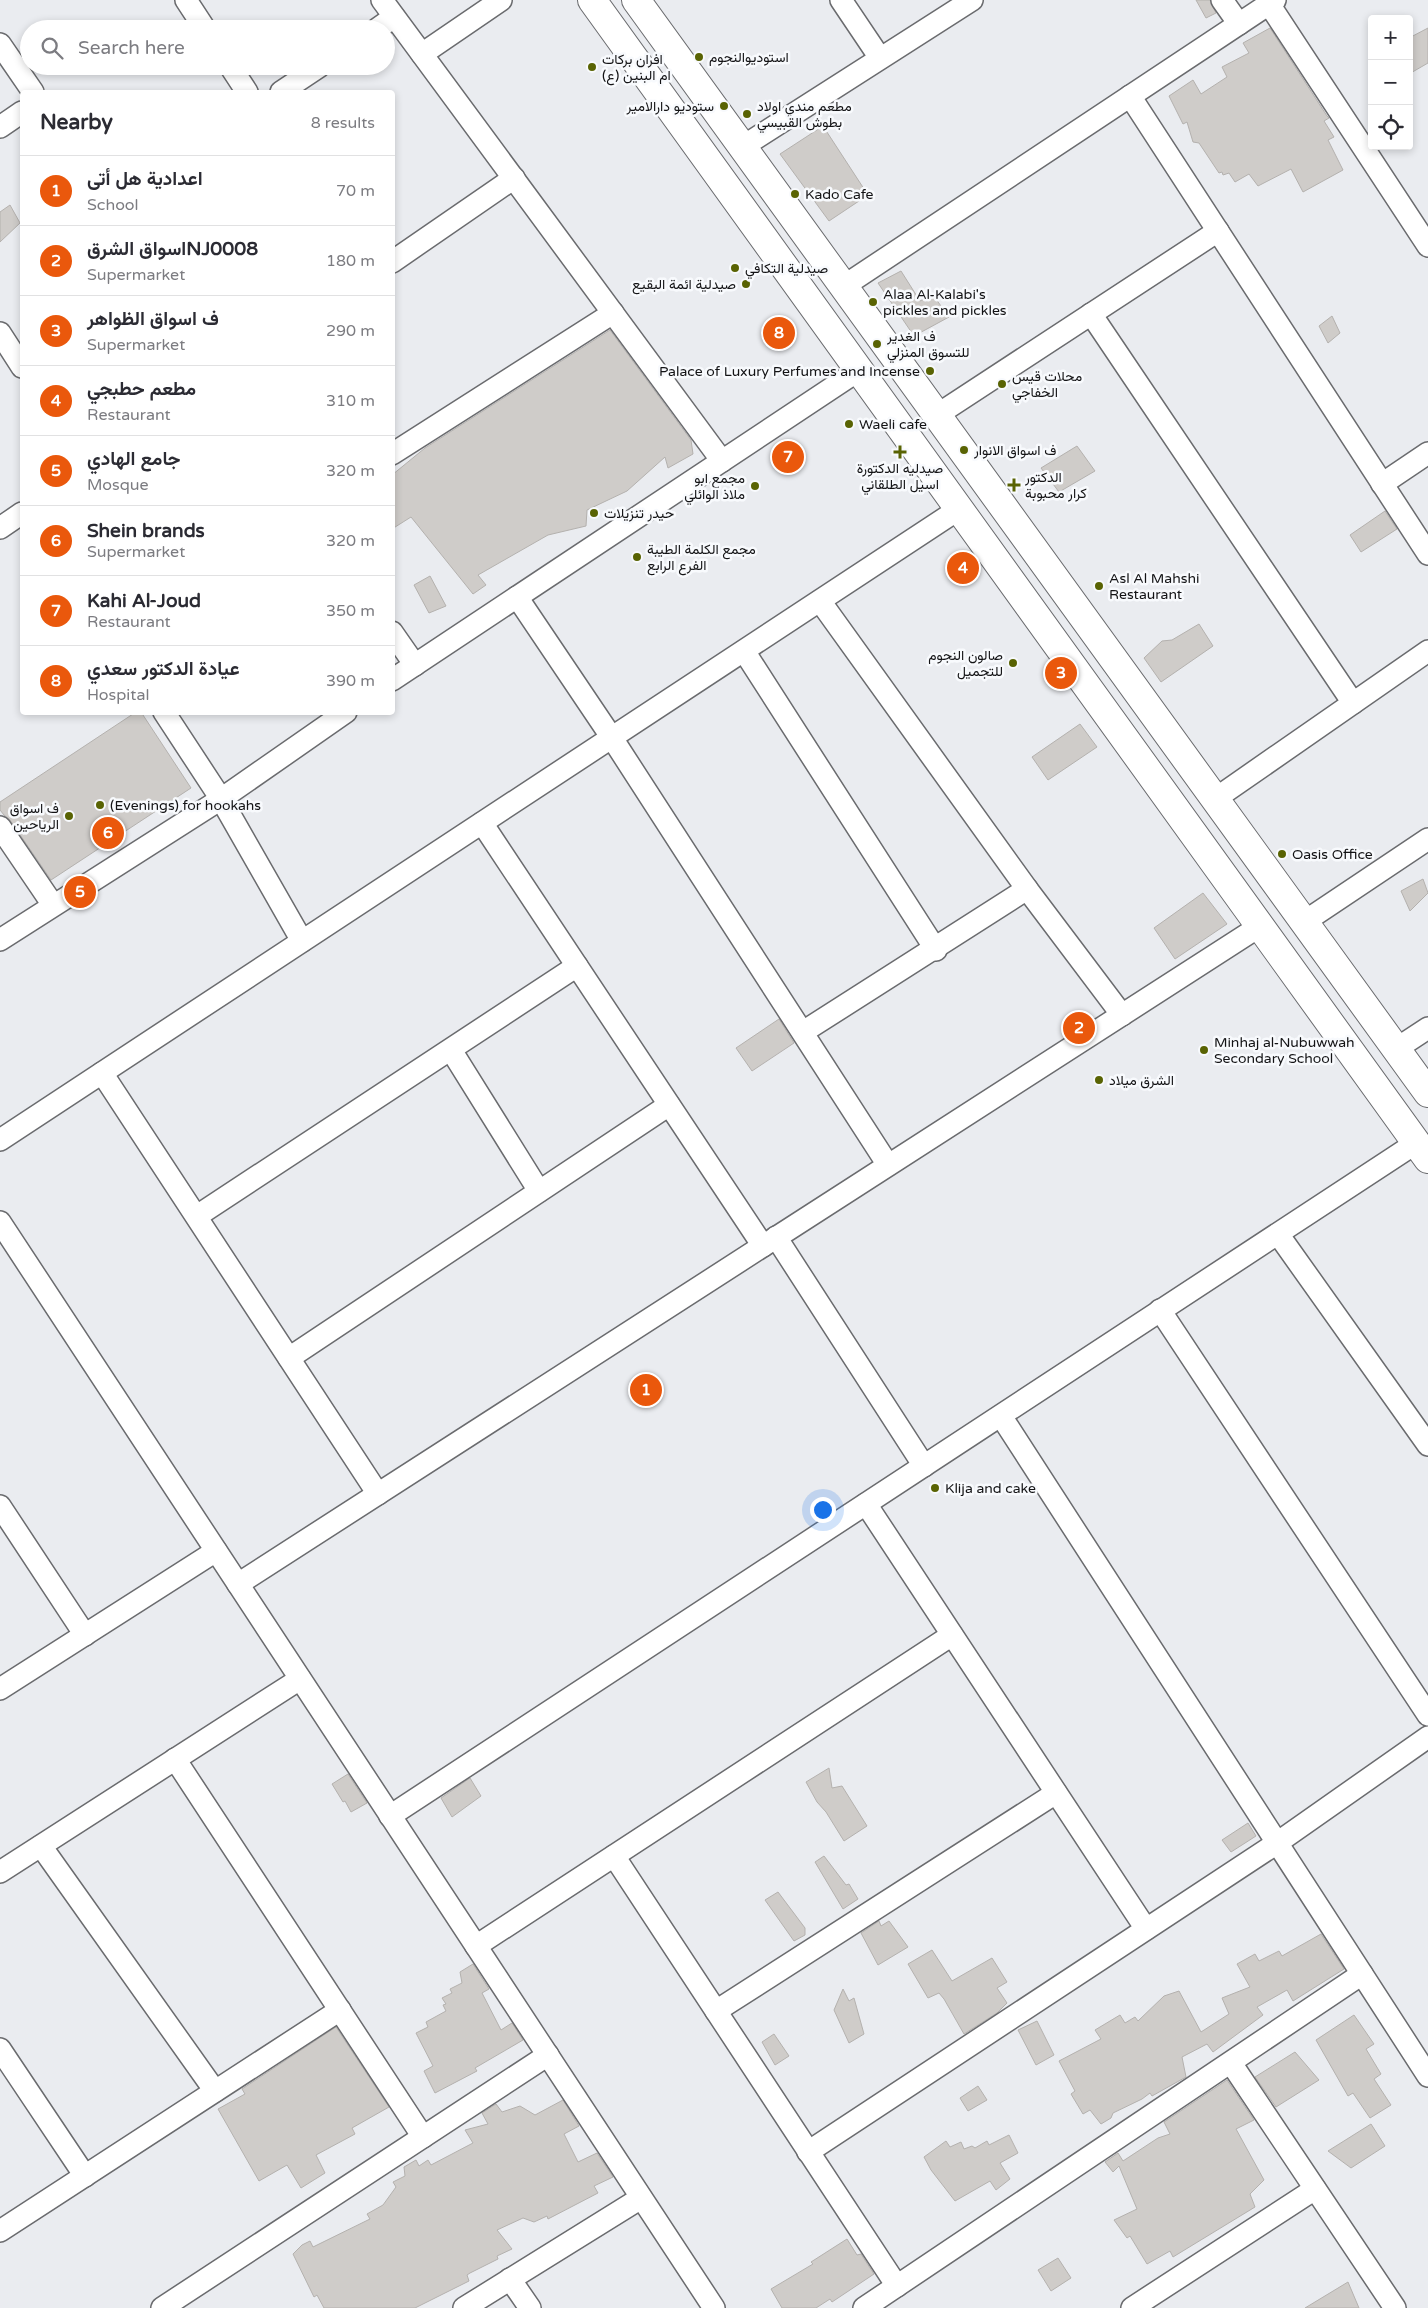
<!DOCTYPE html>
<html lang="en">
<head>
<meta charset="utf-8">
<style>
	:root { --surface:#fff; --page:#f7f7f7; --text:#2b2b33; --muted:#7c7c81; --line:#e1e1e2; --accent:#ea580c }
	body { margin:0; font-family:"Varela Round",Vazirmatn,sans-serif; background:var(--page); color:var(--text) }
	.controls { position:absolute; right:15px; top:15px; display:grid; overflow:hidden; border-radius:5px; box-shadow:0 2px 8px #0003 }
	.controls button { width:45px; height:45px; display:grid; place-items:center; padding:0; border:0; border-bottom:1px solid var(--line); background:var(--surface); color:var(--text); font:25px sans-serif }
	.you { position:absolute; left:822px; top:1509px; width:18px; height:18px; margin:-12px; border:4px solid #fff; border-radius:50%; background:#1a73e8; box-shadow:0 0 0 8px #1a73e833 }
	.badge { display:grid; place-items:center; width:32px; height:32px; border-radius:50%; background:var(--accent); color:#fff; font-size:16px; font-weight:700 }
	.pin { position:absolute; translate:-50% -50%; border:2px solid #fff; box-shadow:0 1px 5px #0006 }
	.list { margin:0; padding:0; list-style:none }
	h2 { display:flex; justify-content:space-between; align-items:center; height:65px; margin:0; padding:0 20px; font-size:21px }
	h2 small { font-size:16px; font-weight:400; color:var(--muted) }
	.list li { display:grid; grid-template-columns:32px 1fr auto; gap:15px; align-items:center; box-sizing:border-box; height:70px; padding:0 20px; border-top:1px solid var(--line) }
	.list b { display:block; font-size:19px; white-space:nowrap }
	.list p { margin:0; font-size:16px; white-space:nowrap; color:var(--muted) }
	.list em { font-size:16px; font-style:normal; color:var(--muted) }
	.icon { flex:none; width:28px; height:28px; fill:none; stroke:currentColor; stroke-width:2; stroke-linecap:round; stroke-linejoin:round }
	.map { position:relative; flex:none; width:1428px; height:2308px; overflow:hidden }
	.search { position:absolute; background:var(--surface); box-shadow:0 2px 8px #0003; left:20px; top:20px; width:375px; height:55px; display:flex; align-items:center; gap:12px; box-sizing:border-box; padding:0 18px; border-radius:28px; color:var(--muted); font-size:19px }
	.panel { position:absolute; background:var(--surface); box-shadow:0 2px 8px #0003; left:20px; top:90px; width:375px; height:625px; border-radius:5px }
	.map>svg:first-child { display:block }
	.building { fill:#cfccc9; stroke:#b4b1ae }
	.lines { fill:none; stroke-linecap:round; stroke-linejoin:round }
	.street-casing { stroke:#6a6b6e; stroke-width:24 }
	.secondary-casing { stroke:#6a6b6e; stroke-width:30 }
	.street { stroke:#fff; stroke-width:21 }
	.secondary { stroke:#fff; stroke-width:28 }
	.poi-dot { fill:#596303; stroke:#f8fafd; stroke-width:2 }
	.labels { text-anchor:middle; stroke-width:5; stroke-linejoin:round; paint-order:stroke }
	.poi-label { font-size:14px; fill:#131315; stroke:#f8fafd; text-anchor:start }
</style>
</head>
<body>
<div class="map">
<svg width="1428" height="2308" viewBox="0 0 1428 2308">
	<rect width="100%" height="100%" fill="#eaecf0"/>
	<!-- building -->
	<g class="building">
		<path d="M 1196,0 L 1210,0 L 1216,13 L 1206,18 Z"/>
		<path d="M 1270,28 L 1327,116 L 1329,118 L 1324,121 L 1334,137 L 1328,140 L 1343,170 L 1303,192 L 1291,169 L 1258,186 L 1249,174 L 1235,182 L 1229,173 L 1223,175 L 1222,172 L 1219,173 L 1199,143 L 1193,142 L 1187,122 L 1183,124 L 1169,96 L 1193,80 L 1201,94 L 1227,77 L 1222,67 L 1249,53 L 1243,43 Z"/>
		<path d="M 1428,28 L 1428,63 L 1409,74 L 1409,38 Z"/>
		<path d="M 823,126 L 868,195 L 829,221 L 780,154 Z"/>
		<path d="M 10,205 L 20,223 L 0,242 L 0,212 Z"/>
		<path d="M 901,271 L 920,301 L 933,295 L 949,317 L 914,336 L 878,283 Z"/>
		<path d="M 1332,316 L 1340,333 L 1328,343 L 1319,326 Z"/>
		<path d="M 610,330 L 691,440 L 693,454 L 668,468 L 665,457 L 627,491 L 587,510 L 586,526 L 548,535 L 478,575 L 486,585 L 473,594 L 411,517 L 392,529 L 392,475 L 425,448 Z"/>
		<path d="M 1077,446 L 1095,471 L 1059,492 L 1041,468 Z"/>
		<path d="M 1385,511 L 1397,529 L 1361,552 L 1350,535 Z"/>
		<path d="M 430,576 L 446,606 L 429,613 L 414,585 Z"/>
		<path d="M 1199,624 L 1213,646 L 1161,682 L 1144,658 L 1162,641 L 1172,640 Z"/>
		<path d="M 136,712 L 141,712 L 191,788 L 51,880 L 10,820 L 4,815 L 0,810 L 0,802 Z"/>
		<path d="M 1080,724 L 1097,747 L 1048,780 L 1032,757 Z"/>
		<path d="M 1423,879 L 1428,893 L 1410,911 L 1401,891 Z"/>
		<path d="M 1203,893 L 1227,924 L 1175,959 L 1154,928 Z"/>
		<path d="M 779,1019 L 794,1043 L 752,1071 L 736,1048 Z"/>
		<path d="M 829,1768 L 832,1788 L 842,1786 L 867,1826 L 844,1841 L 826,1812 L 817,1802 L 806,1782 Z"/>
		<path d="M 348,1774 L 367,1803 L 351,1812 L 345,1801 L 343,1802 L 332,1784 Z"/>
		<path d="M 470,1778 L 481,1796 L 452,1817 L 441,1798 Z"/>
		<path d="M 1248,1823 L 1256,1836 L 1231,1852 L 1222,1840 Z"/>
		<path d="M 824,1856 L 846,1885 L 849,1884 L 858,1899 L 843,1909 L 815,1862 Z"/>
		<path d="M 778,1892 L 805,1928 L 805,1935 L 794,1941 L 765,1900 Z"/>
		<path d="M 879,1921 L 881,1926 L 889,1921 L 908,1947 L 878,1965 L 861,1933 Z"/>
		<path d="M 1321,1934 L 1344,1969 L 1293,2001 L 1287,1990 L 1257,2007 L 1263,2015 L 1213,2052 L 1207,2044 L 1182,2057 L 1186,2077 L 1152,2096 L 1150,2093 L 1142,2099 L 1113,2113 L 1111,2118 L 1101,2124 L 1090,2110 L 1083,2114 L 1071,2094 L 1075,2091 L 1059,2061 L 1101,2039 L 1095,2030 L 1120,2015 L 1125,2023 L 1135,2017 L 1138,2021 L 1164,1996 L 1179,1991 L 1201,2032 L 1229,2014 L 1222,1998 L 1250,1987 L 1237,1964 L 1255,1954 L 1259,1961 L 1279,1951 L 1282,1956 Z"/>
		<path d="M 932,1950 L 952,1981 L 992,1958 L 1007,1982 L 997,1988 L 1007,2003 L 997,2013 L 964,2034 L 944,1999 L 939,1993 L 928,1998 L 908,1964 Z"/>
		<path d="M 473,1964 L 489,1989 L 482,1993 L 501,2030 L 512,2023 L 523,2040 L 475,2068 L 477,2071 L 435,2093 L 424,2071 L 433,2066 L 416,2033 L 428,2027 L 426,2022 L 446,2011 L 443,2005 L 446,2004 L 442,1998 L 452,1993 L 450,1989 L 462,1983 L 460,1972 Z"/>
		<path d="M 843,1989 L 849,2001 L 854,1998 L 864,2034 L 849,2043 L 834,2010 Z"/>
		<path d="M 1354,2015 L 1374,2044 L 1366,2049 L 1381,2074 L 1374,2079 L 1391,2105 L 1370,2118 L 1353,2093 L 1348,2096 L 1316,2040 Z"/>
		<path d="M 1037,2021 L 1054,2055 L 1036,2065 L 1018,2030 Z"/>
		<path d="M 336,2027 L 389,2107 L 352,2128 L 355,2134 L 316,2155 L 325,2173 L 301,2188 L 287,2165 L 259,2181 L 218,2109 L 245,2094 L 242,2089 Z"/>
		<path d="M 774,2034 L 789,2056 L 775,2065 L 762,2042 Z"/>
		<path d="M 1295,2052 L 1319,2080 L 1276,2107 L 1255,2077 Z"/>
		<path d="M 1227,2080 L 1254,2120 L 1236,2129 L 1264,2180 L 1250,2194 L 1255,2207 L 1173,2257 L 1170,2251 L 1147,2264 L 1130,2236 L 1127,2238 L 1114,2220 L 1137,2209 L 1119,2166 L 1113,2172 L 1105,2162 L 1118,2153 L 1123,2161 L 1158,2138 L 1170,2134 L 1164,2122 Z"/>
		<path d="M 978,2086 L 987,2100 L 968,2111 L 960,2098 Z"/>
		<path d="M 563,2100 L 579,2126 L 564,2134 L 578,2162 L 597,2153 L 613,2177 L 594,2186 L 598,2193 L 548,2219 L 547,2216 L 534,2222 L 523,2218 L 497,2230 L 512,2249 L 497,2256 L 498,2259 L 470,2273 L 467,2275 L 469,2281 L 415,2308 L 324,2308 L 317,2295 L 314,2297 L 293,2254 L 302,2245 L 310,2241 L 313,2247 L 370,2219 L 367,2214 L 383,2205 L 396,2187 L 393,2182 L 405,2176 L 404,2167 L 416,2160 L 419,2166 L 428,2160 L 431,2165 L 473,2143 L 465,2130 L 488,2124 L 482,2113 L 496,2104 L 502,2112 L 520,2106 L 535,2115 Z"/>
		<path d="M 1371,2124 L 1385,2146 L 1351,2168 L 1328,2151 Z"/>
		<path d="M 1009,2135 L 1018,2153 L 1000,2163 L 1010,2179 L 996,2190 L 990,2181 L 955,2201 L 931,2170 L 924,2157 L 946,2141 L 950,2147 L 961,2142 L 964,2149 L 972,2146 L 975,2148 L 987,2141 L 989,2145 Z"/>
		<path d="M 847,2239 L 857,2255 L 861,2254 L 874,2274 L 832,2302 L 830,2299 L 816,2308 L 782,2308 L 771,2289 L 813,2264 L 811,2262 Z"/>
		<path d="M 1058,2258 L 1071,2278 L 1051,2291 L 1038,2270 Z"/>
		<path d="M 1348,2282 L 1359,2308 L 1305,2308 Z"/>
	</g>
	<g class="lines">
		<!-- street casing -->
		<g class="street-casing">
			<g id="street">
				<path d="M 186,0 L 205,29"/>
				<path d="M 382,0 L 722,461"/>
				<path d="M 841,0 L 880,58"/>
				<path d="M 1222,0 L 1239,24"/>
				<path d="M 1269,4 L 1428,246"/>
				<path d="M 377,29 L 394,17"/>
				<path d="M 0,44 L 33,92"/>
				<path d="M 422,54 L 501,0"/>
				<path d="M 230,66 L 247,92"/>
				<path d="M 281,92 L 320,66"/>
				<path d="M 1130,96 L 1428,554"/>
				<path d="M 0,127 L 22,112"/>
				<path d="M 742,147 L 972,0"/>
				<path d="M 392,262 L 514,178"/>
				<path d="M 844,286 L 1275,0"/>
				<path d="M 1091,314 L 1353,703"/>
				<path d="M 0,333 L 22,367"/>
				<path d="M 937,415 L 1218,231"/>
				<path d="M 392,454 L 613,313"/>
				<path d="M 1382,484 L 1428,453"/>
				<path d="M 0,528 L 22,513"/>
				<path d="M 517,597 L 612,738 L 888,1165"/>
				<path d="M 820,601 L 1027,889 L 1122,1015"/>
				<path d="M 392,632 L 415,665"/>
				<path d="M 744,651 L 936,950"/>
				<path d="M 392,680 L 859,370"/>
				<path d="M 164,712 L 221,799 L 302,941"/>
				<path d="M 1215,799 L 1428,651"/>
				<path d="M 482,823 L 763,1246"/>
				<path d="M 0,827 L 53,905"/>
				<path d="M 1304,922 L 1428,839"/>
				<path d="M 0,940 L 221,799 L 346,712"/>
				<path d="M 803,1032 L 1027,889"/>
				<path d="M 1396,1049 L 1428,1028"/>
				<path d="M 451,1050 L 539,1191"/>
				<path d="M 102,1073 L 378,1494"/>
				<path d="M 0,1140 L 959,509"/>
				<path d="M 197,1216 L 577,966"/>
				<path d="M 0,1222 L 714,2308"/>
				<path d="M 1278,1234 L 1428,1445"/>
				<path d="M 776,1237 L 924,1466"/>
				<path d="M 1160,1310 L 1428,1715"/>
				<path d="M 289,1358 L 669,1105"/>
				<path d="M 1001,1416 L 1428,2076"/>
				<path d="M 866,1504 L 1146,1929"/>
				<path d="M 0,1506 L 85,1635"/>
				<path d="M 238,1584 L 1260,926"/>
				<path d="M 0,1689 L 216,1551"/>
				<path d="M 175,1759 L 423,2137"/>
				<path d="M 390,1816 L 1416,1143"/>
				<path d="M 41,1846 L 215,2091"/>
				<path d="M 614,1856 L 897,2286"/>
				<path d="M 0,1872 L 300,1679"/>
				<path d="M 476,1946 L 952,1635"/>
				<path d="M 716,2011 L 1056,1793"/>
				<path d="M 0,2049 L 85,2176"/>
				<path d="M 1231,2063 L 1395,2308"/>
				<path d="M 808,2152 L 1277,1843 L 1428,1737"/>
				<path d="M 0,2231 L 340,2010"/>
				<path d="M 510,2279 L 530,2308"/>
				<path d="M 162,2308 L 548,2055"/>
				<path d="M 464,2308 L 641,2198"/>
				<path d="M 864,2308 L 1362,1974"/>
				<path d="M 1132,2308 L 1315,2189"/>
			</g>
		</g>
		<!-- secondary casing -->
		<g class="secondary-casing">
			<g id="secondary">
				<path d="M 592,0 L 1428,1159"/>
				<path d="M 636,0 L 1428,1093"/>
			</g>
		</g>
		<!-- street -->
		<use href="#street" class="street"/>
		<!-- secondary -->
		<use href="#secondary" class="secondary"/>
	</g>
	<!-- markers -->
	<g class="poi-dot">
		<circle cx="699" cy="57" r="5"/>
		<circle cx="592" cy="67" r="5"/>
		<circle cx="724" cy="106" r="5"/>
		<circle cx="747" cy="114" r="5"/>
		<circle cx="795" cy="194" r="5"/>
		<circle cx="735" cy="268" r="5"/>
		<circle cx="746" cy="284" r="5"/>
		<circle cx="873" cy="302" r="5"/>
		<circle cx="877" cy="344" r="5"/>
		<circle cx="930" cy="371" r="5"/>
		<circle cx="1002" cy="384" r="5"/>
		<circle cx="849" cy="424" r="5"/>
		<circle cx="964" cy="450" r="5"/>
		<path d="M897.5 444.5h5v5h5v5h-5v5h-5v-5h-5v-5h5z"/>
		<path d="M1011.5 477.5h5v5h5v5h-5v5h-5v-5h-5v-5h5z"/>
		<circle cx="755" cy="486" r="5"/>
		<circle cx="594" cy="513" r="5"/>
		<circle cx="637" cy="557" r="5"/>
		<circle cx="1099" cy="586" r="5"/>
		<circle cx="1013" cy="663" r="5"/>
		<circle cx="100" cy="805" r="5"/>
		<circle cx="69" cy="816" r="5"/>
		<circle cx="1282" cy="854" r="5"/>
		<circle cx="1204" cy="1050" r="5"/>
		<circle cx="1099" cy="1080" r="5"/>
		<circle cx="935" cy="1488" r="5"/>
	</g>
	<g class="labels">
		<!-- poi labels -->
		<g class="poi-label">
			<text x="709" y="62">استوديوالنجوم</text>
			<text x="602" y="64">افران بركات<tspan x="602" dy="16">ام البنين (ع)</tspan></text>
			<text x="714" y="111" text-anchor="end">ستوديو دارالامير</text>
			<text x="757" y="111">مطعم مندي اولاد<tspan x="757" dy="16">بطوش القبيسي</tspan></text>
			<text x="805" y="199">Kado Cafe</text>
			<text x="745" y="273">صيدلية التكافي</text>
			<text x="736" y="289" text-anchor="end">صيدلية ائمة البقيع</text>
			<text x="883" y="299">Alaa Al-Kalabi's<tspan x="883" dy="16">pickles and pickles</tspan></text>
			<text x="887" y="341">ف الغدير<tspan x="887" dy="16">للتسوق المنزلي</tspan></text>
			<text x="920" y="376" text-anchor="end">Palace of Luxury Perfumes and Incense</text>
			<text x="1012" y="381">محلات قيس<tspan x="1012" dy="16">الخفاجي</tspan></text>
			<text x="859" y="429">Waeli cafe</text>
			<text x="974" y="455">ف اسواق الانوار</text>
			<text x="900" y="473" text-anchor="middle">صيدليه الدكتورة<tspan x="900" dy="16">اسيل الطلقاني</tspan></text>
			<text x="1025" y="482">الدكتور<tspan x="1025" dy="16">كرار محبوبة</tspan></text>
			<text x="745" y="483" text-anchor="end">مجمع ابو<tspan x="745" dy="16">ملاذ الوائلي</tspan></text>
			<text x="604" y="518">حيدر تنزيلات</text>
			<text x="647" y="554">مجمع الكلمة الطيبة<tspan x="647" dy="16">الفرع الرابع</tspan></text>
			<text x="1109" y="583">Asl Al Mahshi<tspan x="1109" dy="16">Restaurant</tspan></text>
			<text x="1003" y="660" text-anchor="end">صالون النجوم<tspan x="1003" dy="16">للتجميل</tspan></text>
			<text x="110" y="810">(Evenings) for hookahs</text>
			<text x="59" y="813" text-anchor="end">ف اسواق<tspan x="59" dy="16">الرياحين</tspan></text>
			<text x="1292" y="859">Oasis Office</text>
			<text x="1214" y="1047">Minhaj al-Nubuwwah<tspan x="1214" dy="16">Secondary School</tspan></text>
			<text x="1109" y="1085">الشرق ميلاد</text>
			<text x="945" y="1493">Klija and cake</text>
		</g>
	</g>
</svg>
<div class="controls">
<button>+</button>
<button>−</button>
<button><svg class="icon" aria-label="locate" viewBox="0 0 24 24"><circle cx="12" cy="12" r="6"/><path d="M12 2v4M12 18v4M2 12h4M18 12h4"/></svg></button>
</div>
<div class="you"></div>
<div class="pin badge" style="left:646px;top:1390px">1</div>
<div class="pin badge" style="left:1079px;top:1028px">2</div>
<div class="pin badge" style="left:1061px;top:673px">3</div>
<div class="pin badge" style="left:963px;top:568px">4</div>
<div class="pin badge" style="left:80px;top:892px">5</div>
<div class="pin badge" style="left:108px;top:833px">6</div>
<div class="pin badge" style="left:788px;top:457px">7</div>
<div class="pin badge" style="left:779px;top:333px">8</div>
<div class="search"><svg class="icon" aria-label="search" viewBox="0 0 24 24"><circle cx="10" cy="10" r="6"/><path d="M15 15l6 6"/></svg>Search here</div>
<section class="panel">
<h2>Nearby<small>8 results</small></h2>
<ul class="list">
<li><span class="badge">1</span><div><b>اعدادية هل أتى</b><p>School</p></div><em>70 m</em></li>
<li><span class="badge">2</span><div><b>اسواق الشرقNJ0008</b><p>Supermarket</p></div><em>180 m</em></li>
<li><span class="badge">3</span><div><b>ف اسواق الظواهر</b><p>Supermarket</p></div><em>290 m</em></li>
<li><span class="badge">4</span><div><b>مطعم حطبجي</b><p>Restaurant</p></div><em>310 m</em></li>
<li><span class="badge">5</span><div><b>جامع الهادي</b><p>Mosque</p></div><em>320 m</em></li>
<li><span class="badge">6</span><div><b>Shein brands</b><p>Supermarket</p></div><em>320 m</em></li>
<li><span class="badge">7</span><div><b>Kahi Al-Joud</b><p>Restaurant</p></div><em>350 m</em></li>
<li><span class="badge">8</span><div><b>عيادة الدكتور سعدي</b><p>Hospital</p></div><em>390 m</em></li>
</ul>
</section>
</div>
</body>
</html>
